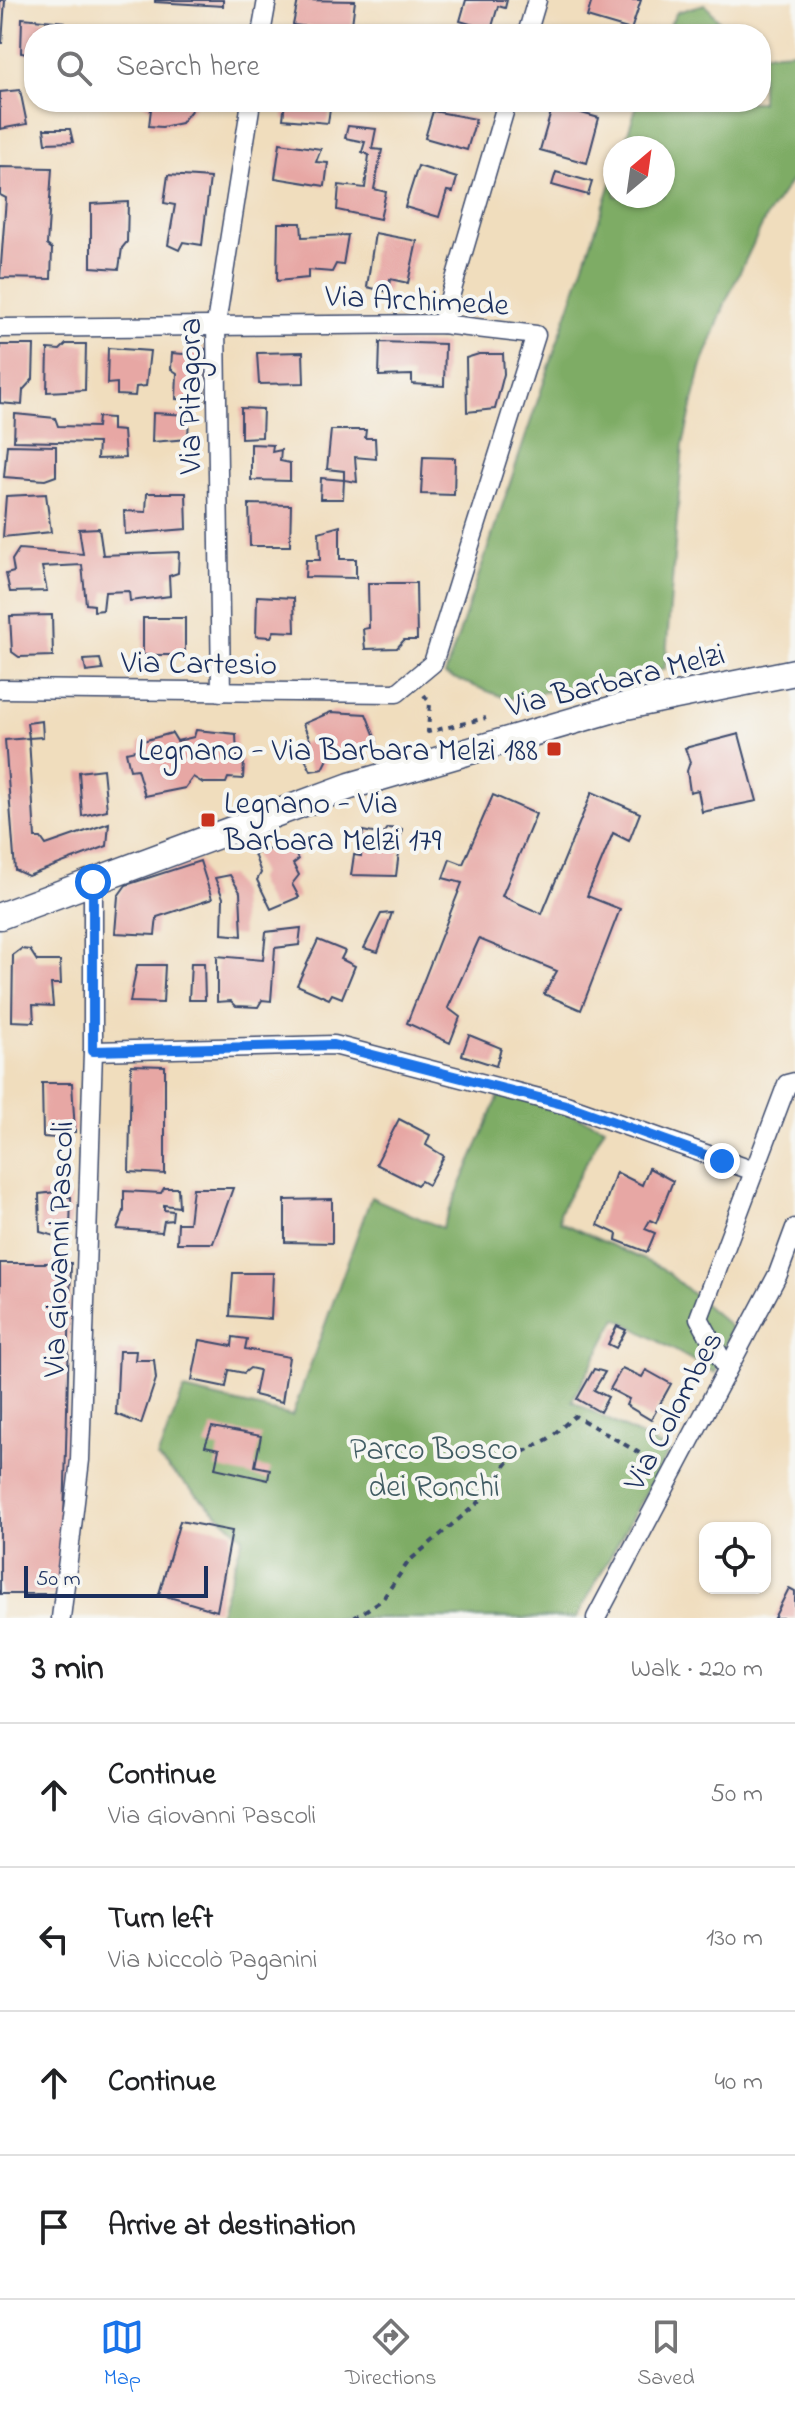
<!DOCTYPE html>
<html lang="en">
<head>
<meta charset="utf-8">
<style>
	:root { --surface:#fff; --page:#f6f6f6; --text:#202124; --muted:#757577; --line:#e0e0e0; --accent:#1a73e8 }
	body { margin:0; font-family:"Indie Flower",sans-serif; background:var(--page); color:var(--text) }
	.controls { position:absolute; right:24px; bottom:24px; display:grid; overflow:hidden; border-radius:16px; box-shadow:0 2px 6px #0004 }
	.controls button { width:72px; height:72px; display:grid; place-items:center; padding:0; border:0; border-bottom:2px solid var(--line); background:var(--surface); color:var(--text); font:40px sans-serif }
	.compass { position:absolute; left:603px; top:136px; width:72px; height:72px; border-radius:50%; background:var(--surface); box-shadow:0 2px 6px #0004; rotate:29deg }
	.scale { position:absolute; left:24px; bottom:20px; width:184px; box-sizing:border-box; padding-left:8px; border:4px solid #1b2f5e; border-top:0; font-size:22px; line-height:28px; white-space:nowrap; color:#1b2f5e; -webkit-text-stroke:6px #f6f6f2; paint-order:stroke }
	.stop { position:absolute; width:24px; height:24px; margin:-18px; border:6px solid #1a73e8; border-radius:50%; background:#fff }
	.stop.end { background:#1a73e8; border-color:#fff; box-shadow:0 2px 8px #0008 }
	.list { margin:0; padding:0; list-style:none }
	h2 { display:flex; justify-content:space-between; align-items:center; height:104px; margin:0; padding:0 32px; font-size:34px }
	h2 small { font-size:26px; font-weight:400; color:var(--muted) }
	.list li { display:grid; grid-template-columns:52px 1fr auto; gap:24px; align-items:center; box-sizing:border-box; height:144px; padding:0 32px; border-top:2px solid var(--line) }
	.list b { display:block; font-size:30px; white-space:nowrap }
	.list p { margin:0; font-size:26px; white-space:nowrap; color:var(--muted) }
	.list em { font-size:26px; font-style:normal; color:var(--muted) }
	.icon { flex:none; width:44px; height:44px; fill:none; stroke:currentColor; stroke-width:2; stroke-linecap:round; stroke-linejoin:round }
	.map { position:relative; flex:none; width:795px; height:1618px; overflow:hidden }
	.search { position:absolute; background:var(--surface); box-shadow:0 2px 6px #0004; left:24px; right:24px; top:24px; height:88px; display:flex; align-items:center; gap:20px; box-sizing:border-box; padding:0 28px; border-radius:32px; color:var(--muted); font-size:30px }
	.sheet { height:680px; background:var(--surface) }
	nav { display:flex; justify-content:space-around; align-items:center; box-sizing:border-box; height:112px; border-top:2px solid var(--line); background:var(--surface); font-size:22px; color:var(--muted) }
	nav a { display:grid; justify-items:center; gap:4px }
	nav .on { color:var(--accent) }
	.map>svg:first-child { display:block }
	.forest { fill:#7eac65; stroke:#4c6e62; stroke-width:2 }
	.building { fill:#e7a7a4 }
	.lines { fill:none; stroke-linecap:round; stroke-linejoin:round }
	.street-casing { stroke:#3b496c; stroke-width:21 }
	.secondary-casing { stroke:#3b496c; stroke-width:29 }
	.path { stroke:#3b496c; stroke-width:4; stroke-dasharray:6 6; stroke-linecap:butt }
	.street { stroke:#fff; stroke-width:18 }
	.secondary { stroke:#fff; stroke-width:26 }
	.route { stroke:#1a73e8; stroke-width:10 }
	.poi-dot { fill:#c8321e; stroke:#f6f6f2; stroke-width:3 }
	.labels { text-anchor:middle; stroke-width:8; stroke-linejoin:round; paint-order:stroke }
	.street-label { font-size:32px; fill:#1b2f5e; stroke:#f6f6f2 }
	.poi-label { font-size:32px; fill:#1b2f5e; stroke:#f6f6f2; text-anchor:end }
	.park-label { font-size:32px; fill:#425d64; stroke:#f6f6f2 }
</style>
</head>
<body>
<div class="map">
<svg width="795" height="1618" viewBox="0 0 795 1618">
	<rect width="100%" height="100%" fill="#f6f6f2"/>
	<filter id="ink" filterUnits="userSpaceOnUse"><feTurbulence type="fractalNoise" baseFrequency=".0125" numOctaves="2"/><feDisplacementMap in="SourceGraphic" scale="16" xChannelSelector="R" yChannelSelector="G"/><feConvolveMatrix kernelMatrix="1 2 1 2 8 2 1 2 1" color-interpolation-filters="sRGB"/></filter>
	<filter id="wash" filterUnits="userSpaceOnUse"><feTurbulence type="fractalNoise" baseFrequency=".006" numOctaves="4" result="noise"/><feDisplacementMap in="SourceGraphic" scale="32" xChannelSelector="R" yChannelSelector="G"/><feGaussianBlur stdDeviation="1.8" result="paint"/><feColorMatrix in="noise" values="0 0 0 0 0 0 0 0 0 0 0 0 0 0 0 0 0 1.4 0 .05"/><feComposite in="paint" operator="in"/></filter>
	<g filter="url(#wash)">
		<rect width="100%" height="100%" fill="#f0ddbd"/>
		<!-- forest -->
		<g class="forest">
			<path d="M 705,4 L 730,34 L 665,34 L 677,12 Z"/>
			<path d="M 795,51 L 795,175 L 766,217 L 727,299 L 701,368 L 683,445 L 665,669 L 508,699 L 445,675 L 615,172 L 615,196 L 663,196 L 663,148 L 623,148 L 638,102 L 761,102 L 761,53 Z"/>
			<path d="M 502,1089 L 605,1127 L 559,1213 L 560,1222 L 662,1268 L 731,1327 L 715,1373 L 617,1318 L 572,1401 L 669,1451 L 576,1618 L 218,1618 L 243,1537 L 157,1458 L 184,1390 L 292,1416 L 371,1197 L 442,1228 Z"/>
		</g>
		<g id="blocks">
			<!-- building -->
			<g class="building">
				<path d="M 0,0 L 5,0 L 2,43 L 0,43 Z"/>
				<path d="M 155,0 L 223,0 L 223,6 L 155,2 Z"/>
				<path d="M 298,0 L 355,1 L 351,32 L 293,25 Z"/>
				<path d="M 466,0 L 507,0 L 505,8 L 498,6 L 491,30 L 460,21 Z"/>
				<path d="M 592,0 L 641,0 L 631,30 L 587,17 Z"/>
				<path d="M 22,18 L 65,22 L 66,34 L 34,34 L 34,55 L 21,53 Z"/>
				<path d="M 20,90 L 27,124 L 0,129 L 0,92 Z"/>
				<path d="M 141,102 L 198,102 L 181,123 L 162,127 L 149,126 L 151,109 Z"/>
				<path d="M 285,102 L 325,102 L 325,107 L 330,109 L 328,123 L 283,119 Z"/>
				<path d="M 553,105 L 599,118 L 587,163 L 540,150 Z"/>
				<path d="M 433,111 L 476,119 L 467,150 L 425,138 Z"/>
				<path d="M 348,126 L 376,129 L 372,149 L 382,150 L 374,189 L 386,192 L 380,219 L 337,210 L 339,185 L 365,188 L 369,155 L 362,152 L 365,142 L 345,138 Z"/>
				<path d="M 44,129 L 70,129 L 73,142 L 46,143 Z"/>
				<path d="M 280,143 L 321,149 L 316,162 L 328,163 L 325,186 L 275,178 Z"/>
				<path d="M 418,166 L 457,178 L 453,192 L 447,191 L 439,217 L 405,207 Z"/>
				<path d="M 0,167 L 52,168 L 47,245 L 52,249 L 51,279 L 0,278 L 6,198 L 0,195 Z"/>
				<path d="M 556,172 L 592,182 L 588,195 L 552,185 Z"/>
				<path d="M 168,175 L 210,178 L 202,245 L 183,242 L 179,250 L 168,245 L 175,205 L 164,203 Z"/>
				<path d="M 128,202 L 127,242 L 122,248 L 119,269 L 91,267 L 91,204 Z"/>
				<path d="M 278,223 L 301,223 L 302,237 L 348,235 L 343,265 L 336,264 L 332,272 L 308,270 L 308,278 L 277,281 Z"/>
				<path d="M 375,233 L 417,241 L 408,283 L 390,279 L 388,292 L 367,287 Z"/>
				<path d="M 380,342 L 445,344 L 444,386 L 412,384 L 412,375 L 379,376 Z"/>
				<path d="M 66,344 L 86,344 L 85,390 L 47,392 L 48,349 L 60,350 Z"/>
				<path d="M 0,345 L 34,345 L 33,379 L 23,390 L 22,405 L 0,403 Z"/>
				<path d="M 108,348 L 150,351 L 146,386 L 136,387 L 135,396 L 117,395 L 117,383 L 107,384 Z"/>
				<path d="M 190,349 L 205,349 L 204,401 L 176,399 L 177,373 L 171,369 L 172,353 L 183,354 Z"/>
				<path d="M 303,352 L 304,383 L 259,384 L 257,353 Z"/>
				<path d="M 479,354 L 503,354 L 504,374 L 495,409 L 467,412 L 466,358 Z"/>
				<path d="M 241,408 L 263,409 L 262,437 L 241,438 Z"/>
				<path d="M 153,413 L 189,415 L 188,439 L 152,442 Z"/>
				<path d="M 15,414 L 55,418 L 58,426 L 97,427 L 98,417 L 112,418 L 112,430 L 123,431 L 125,458 L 97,459 L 98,443 L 14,441 Z"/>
				<path d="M 331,430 L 366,430 L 365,438 L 375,438 L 376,459 L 355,457 L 357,482 L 344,480 L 344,471 L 327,469 Z"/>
				<path d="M 251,444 L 273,445 L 272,452 L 281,450 L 280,461 L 290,463 L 290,481 L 251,480 Z"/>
				<path d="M 7,445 L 56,446 L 56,476 L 45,480 L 4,477 Z"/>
				<path d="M 423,457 L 455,458 L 454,495 L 421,494 Z"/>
				<path d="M 321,478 L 344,480 L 343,499 L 320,499 Z"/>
				<path d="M 147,493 L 186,493 L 187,529 L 125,534 L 124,511 L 146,512 Z"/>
				<path d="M 46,494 L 51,532 L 3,537 L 6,496 Z"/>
				<path d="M 249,504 L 291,505 L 290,546 L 250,546 Z"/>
				<path d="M 340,526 L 340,559 L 356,559 L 356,578 L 305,577 L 306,560 L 320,560 L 319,532 Z"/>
				<path d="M 99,528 L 103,555 L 179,552 L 178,573 L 169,576 L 170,596 L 130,601 L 129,591 L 105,592 L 103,610 L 94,611 L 94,605 L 86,604 L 82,565 L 42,567 L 47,591 L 10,592 L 6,574 L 14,572 L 12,560 L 19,549 L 83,554 L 79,529 Z"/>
				<path d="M 368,583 L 416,583 L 417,640 L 404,640 L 397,648 L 365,649 L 363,629 L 369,628 Z"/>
				<path d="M 257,596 L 294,598 L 295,632 L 274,631 L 271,637 L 256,636 Z"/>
				<path d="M 52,615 L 53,656 L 19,657 L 12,652 L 10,616 Z"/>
				<rect x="143" y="618" width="42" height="37"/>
				<path d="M 100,659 L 103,670 L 86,672 L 84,660 Z"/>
				<path d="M 331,712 L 366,714 L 377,742 L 329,757 L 323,769 L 311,771 L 298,745 L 310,740 L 303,724 Z"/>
				<path d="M 42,721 L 43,737 L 29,738 L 27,723 Z"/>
				<path d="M 196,730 L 236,734 L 237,757 L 244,761 L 243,779 L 228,778 L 226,783 L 203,783 L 193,777 L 185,788 L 145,796 L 137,769 L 130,770 L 126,752 L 140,749 L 139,742 L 172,733 L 177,741 L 194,737 Z"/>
				<path d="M 739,734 L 757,801 L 702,812 L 698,790 L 690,792 L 687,771 L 690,762 L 685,748 Z"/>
				<path d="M 29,738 L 35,838 L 41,838 L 46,845 L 109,823 L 107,846 L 28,876 L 15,870 L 5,740 Z"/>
				<path d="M 103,769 L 107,810 L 82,816 L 79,772 Z"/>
				<path d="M 592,792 L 640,813 L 629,841 L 613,833 L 587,896 L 620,909 L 581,1010 L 544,994 L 557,971 L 479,939 L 448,1008 L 460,1017 L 450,1043 L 407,1023 L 462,883 L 443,878 L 450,859 L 463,864 L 493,795 L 536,814 L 502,896 L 542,914 Z"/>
				<path d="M 387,828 L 402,829 L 396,876 L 351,875 L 354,855 L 361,856 L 363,831 L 382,835 Z"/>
				<path d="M 291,842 L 298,860 L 293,864 L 299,875 L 292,884 L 299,897 L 271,909 L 257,880 L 261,873 L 254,854 Z"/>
				<path d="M 200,861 L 212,899 L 157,917 L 155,935 L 115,933 L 118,896 L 126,885 Z"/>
				<path d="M 230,875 L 240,892 L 242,936 L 222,934 L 223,898 L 215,878 Z"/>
				<path d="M 392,913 L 378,952 L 364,948 L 381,914 Z"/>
				<path d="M 301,928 L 299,945 L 275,948 L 271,1001 L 262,1000 L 258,1007 L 236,1006 L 231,1001 L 217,1002 L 217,956 L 263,960 L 266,932 Z"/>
				<path d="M 318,940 L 345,951 L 341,959 L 355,966 L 342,998 L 332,994 L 329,999 L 297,985 Z"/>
				<path d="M 21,949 L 30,950 L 37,961 L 60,961 L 61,984 L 51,984 L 53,1006 L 33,1005 L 34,1022 L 12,1021 L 13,955 Z"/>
				<path d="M 191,963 L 204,963 L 205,1000 L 189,1000 Z"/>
				<path d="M 137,965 L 165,965 L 163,1003 L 130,1002 Z"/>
				<path d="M 469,1035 L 501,1048 L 496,1066 L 462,1055 Z"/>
				<path d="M 131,1065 L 165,1066 L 165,1174 L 129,1172 Z"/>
				<path d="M 42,1083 L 72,1083 L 75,1132 L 60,1132 L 56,1138 L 43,1137 Z"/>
				<path d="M 399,1119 L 430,1135 L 426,1145 L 444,1156 L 428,1185 L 421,1181 L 417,1185 L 376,1164 Z"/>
				<path d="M 649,1168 L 673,1181 L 656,1223 L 650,1220 L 645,1229 L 655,1233 L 647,1252 L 616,1240 L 617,1234 L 598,1225 L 616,1172 L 642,1185 Z"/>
				<path d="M 164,1188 L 178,1188 L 179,1207 L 164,1205 L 164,1210 L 173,1211 L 172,1220 L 164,1221 L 162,1232 L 117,1229 L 124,1211 L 124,1191 L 161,1193 Z"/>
				<path d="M 193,1188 L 233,1188 L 213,1243 L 177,1243 L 178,1223 L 189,1223 Z"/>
				<path d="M 57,1192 L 56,1197 L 71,1197 L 70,1229 L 59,1229 L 55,1236 L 40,1232 L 39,1194 Z"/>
				<path d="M 332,1199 L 332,1243 L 285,1242 L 285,1200 Z"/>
				<path d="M 0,1263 L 71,1263 L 62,1594 L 0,1594 Z"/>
				<path d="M 233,1273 L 273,1273 L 271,1319 L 230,1316 Z"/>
				<path d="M 617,1326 L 626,1330 L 616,1348 L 608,1344 Z"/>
				<path d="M 233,1337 L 247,1339 L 245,1349 L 289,1357 L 282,1402 L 254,1395 L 259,1370 L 250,1368 L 244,1373 L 229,1370 L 226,1387 L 192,1380 L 200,1340 L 232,1346 Z"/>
				<path d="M 119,1351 L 136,1351 L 135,1360 L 154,1360 L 156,1379 L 141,1424 L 116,1414 Z"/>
				<path d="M 622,1368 L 642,1377 L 646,1370 L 671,1384 L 651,1420 L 626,1405 L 629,1399 L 610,1389 Z"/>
				<path d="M 594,1369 L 605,1372 L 594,1390 L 608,1397 L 600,1412 L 577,1399 Z"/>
				<path d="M 212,1427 L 261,1436 L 255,1466 L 270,1469 L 268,1480 L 215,1468 L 219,1449 L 205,1446 Z"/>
				<path d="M 180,1521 L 232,1531 L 217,1611 L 159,1594 Z"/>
				<path d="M 789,1588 L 795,1591 L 795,1618 L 774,1618 Z"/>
			</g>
		</g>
	</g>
	<g filter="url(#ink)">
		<use href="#blocks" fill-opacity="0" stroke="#3b496c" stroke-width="2"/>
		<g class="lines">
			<!-- street casing -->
			<g class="street-casing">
				<g id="street">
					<path d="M 261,34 L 267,0"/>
					<path d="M 527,34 L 537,0"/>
					<path d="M 442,324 L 507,102"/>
					<path d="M 0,328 L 442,324 L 536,335 L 433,663 L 397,693 L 0,689"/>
					<path d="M 221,692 L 216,324 L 251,102"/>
					<path d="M 93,1051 L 334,1045 L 566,1105 L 754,1171"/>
					<path d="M 727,1369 L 699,1318 L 787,1084 L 795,1082"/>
					<path d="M 61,1618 L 80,1460 L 93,1051 L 93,882"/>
					<path d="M 596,1618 L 778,1274 L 795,1228"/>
				</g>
			</g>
			<!-- secondary casing -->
			<g class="secondary-casing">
				<path id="secondary" d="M 0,916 L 350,786 L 621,707 L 795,672"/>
			</g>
			<!-- path -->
			<g class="path">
				<path d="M 424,695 L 430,703 L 428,732 L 486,718"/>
				<path d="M 354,1618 L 382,1600 L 409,1561 L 479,1502 L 511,1458 L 548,1439 L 575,1416 L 657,1463"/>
			</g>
			<!-- street -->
			<use href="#street" class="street"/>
			<!-- secondary -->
			<use href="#secondary" class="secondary"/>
		</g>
	</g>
	<g class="lines" filter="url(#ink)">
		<!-- route -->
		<path class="route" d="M 93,882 L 93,1051 L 334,1045 L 566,1105 L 722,1161"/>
	</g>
	<!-- markers -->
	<g class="poi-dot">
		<rect x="546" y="741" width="16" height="16" rx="4"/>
		<rect x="200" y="812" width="16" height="16" rx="4"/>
	</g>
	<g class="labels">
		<!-- street labels -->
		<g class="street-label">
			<text transform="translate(417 299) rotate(3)" y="11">Via Archimede</text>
			<text transform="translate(189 396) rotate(-90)" y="11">Via Pitagora</text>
			<text transform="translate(199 662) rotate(1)" y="11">Via Cartesio</text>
			<text transform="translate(615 679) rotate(-14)" y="11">Via Barbara Melzi</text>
			<text transform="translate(57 1249) rotate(-88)" y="11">Via Giovanni Pascoli</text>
			<text transform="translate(672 1410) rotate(-62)" y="11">Via Colombes</text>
		</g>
		<!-- poi labels -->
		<g class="poi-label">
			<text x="538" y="760">Legnano - Via Barbara Melzi 188</text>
			<text x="224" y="813" text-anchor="start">Legnano - Via<tspan x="224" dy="37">Barbara Melzi 179</tspan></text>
		</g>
		<!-- park labels -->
		<g class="park-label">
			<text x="434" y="1459">Parco Bosco<tspan x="434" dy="37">dei Ronchi</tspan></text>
		</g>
	</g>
</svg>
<div class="controls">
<button><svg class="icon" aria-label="locate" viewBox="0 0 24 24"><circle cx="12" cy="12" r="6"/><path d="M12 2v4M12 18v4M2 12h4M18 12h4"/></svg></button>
</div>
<svg class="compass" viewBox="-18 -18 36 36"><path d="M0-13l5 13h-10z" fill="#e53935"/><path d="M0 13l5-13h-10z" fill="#757577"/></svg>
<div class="scale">50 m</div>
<div class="stop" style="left:93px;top:882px"></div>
<div class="stop end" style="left:722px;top:1161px"></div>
<div class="search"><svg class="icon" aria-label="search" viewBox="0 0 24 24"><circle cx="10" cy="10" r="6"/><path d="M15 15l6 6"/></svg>Search here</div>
</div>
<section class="sheet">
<h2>3 min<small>Walk · 220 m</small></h2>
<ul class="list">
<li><svg class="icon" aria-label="ahead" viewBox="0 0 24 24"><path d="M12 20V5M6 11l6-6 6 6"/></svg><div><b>Continue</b><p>Via Giovanni Pascoli</p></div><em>50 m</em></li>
<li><svg class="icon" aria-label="left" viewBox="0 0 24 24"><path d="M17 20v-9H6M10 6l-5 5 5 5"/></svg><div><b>Turn left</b><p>Via Niccolò Paganini</p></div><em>130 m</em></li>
<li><svg class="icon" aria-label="ahead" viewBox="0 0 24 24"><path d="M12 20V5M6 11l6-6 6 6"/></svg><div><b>Continue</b></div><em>40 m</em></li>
<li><svg class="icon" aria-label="arrive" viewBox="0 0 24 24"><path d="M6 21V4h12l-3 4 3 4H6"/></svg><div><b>Arrive at destination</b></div></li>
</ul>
</section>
<nav>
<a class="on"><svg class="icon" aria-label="map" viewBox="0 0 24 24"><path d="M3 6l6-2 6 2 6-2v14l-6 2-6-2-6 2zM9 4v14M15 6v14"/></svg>Map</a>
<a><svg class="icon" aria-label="directions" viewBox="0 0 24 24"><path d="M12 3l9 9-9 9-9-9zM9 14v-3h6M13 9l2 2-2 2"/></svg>Directions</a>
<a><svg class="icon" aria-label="saved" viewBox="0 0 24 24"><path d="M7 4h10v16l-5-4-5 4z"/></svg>Saved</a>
</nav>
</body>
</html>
